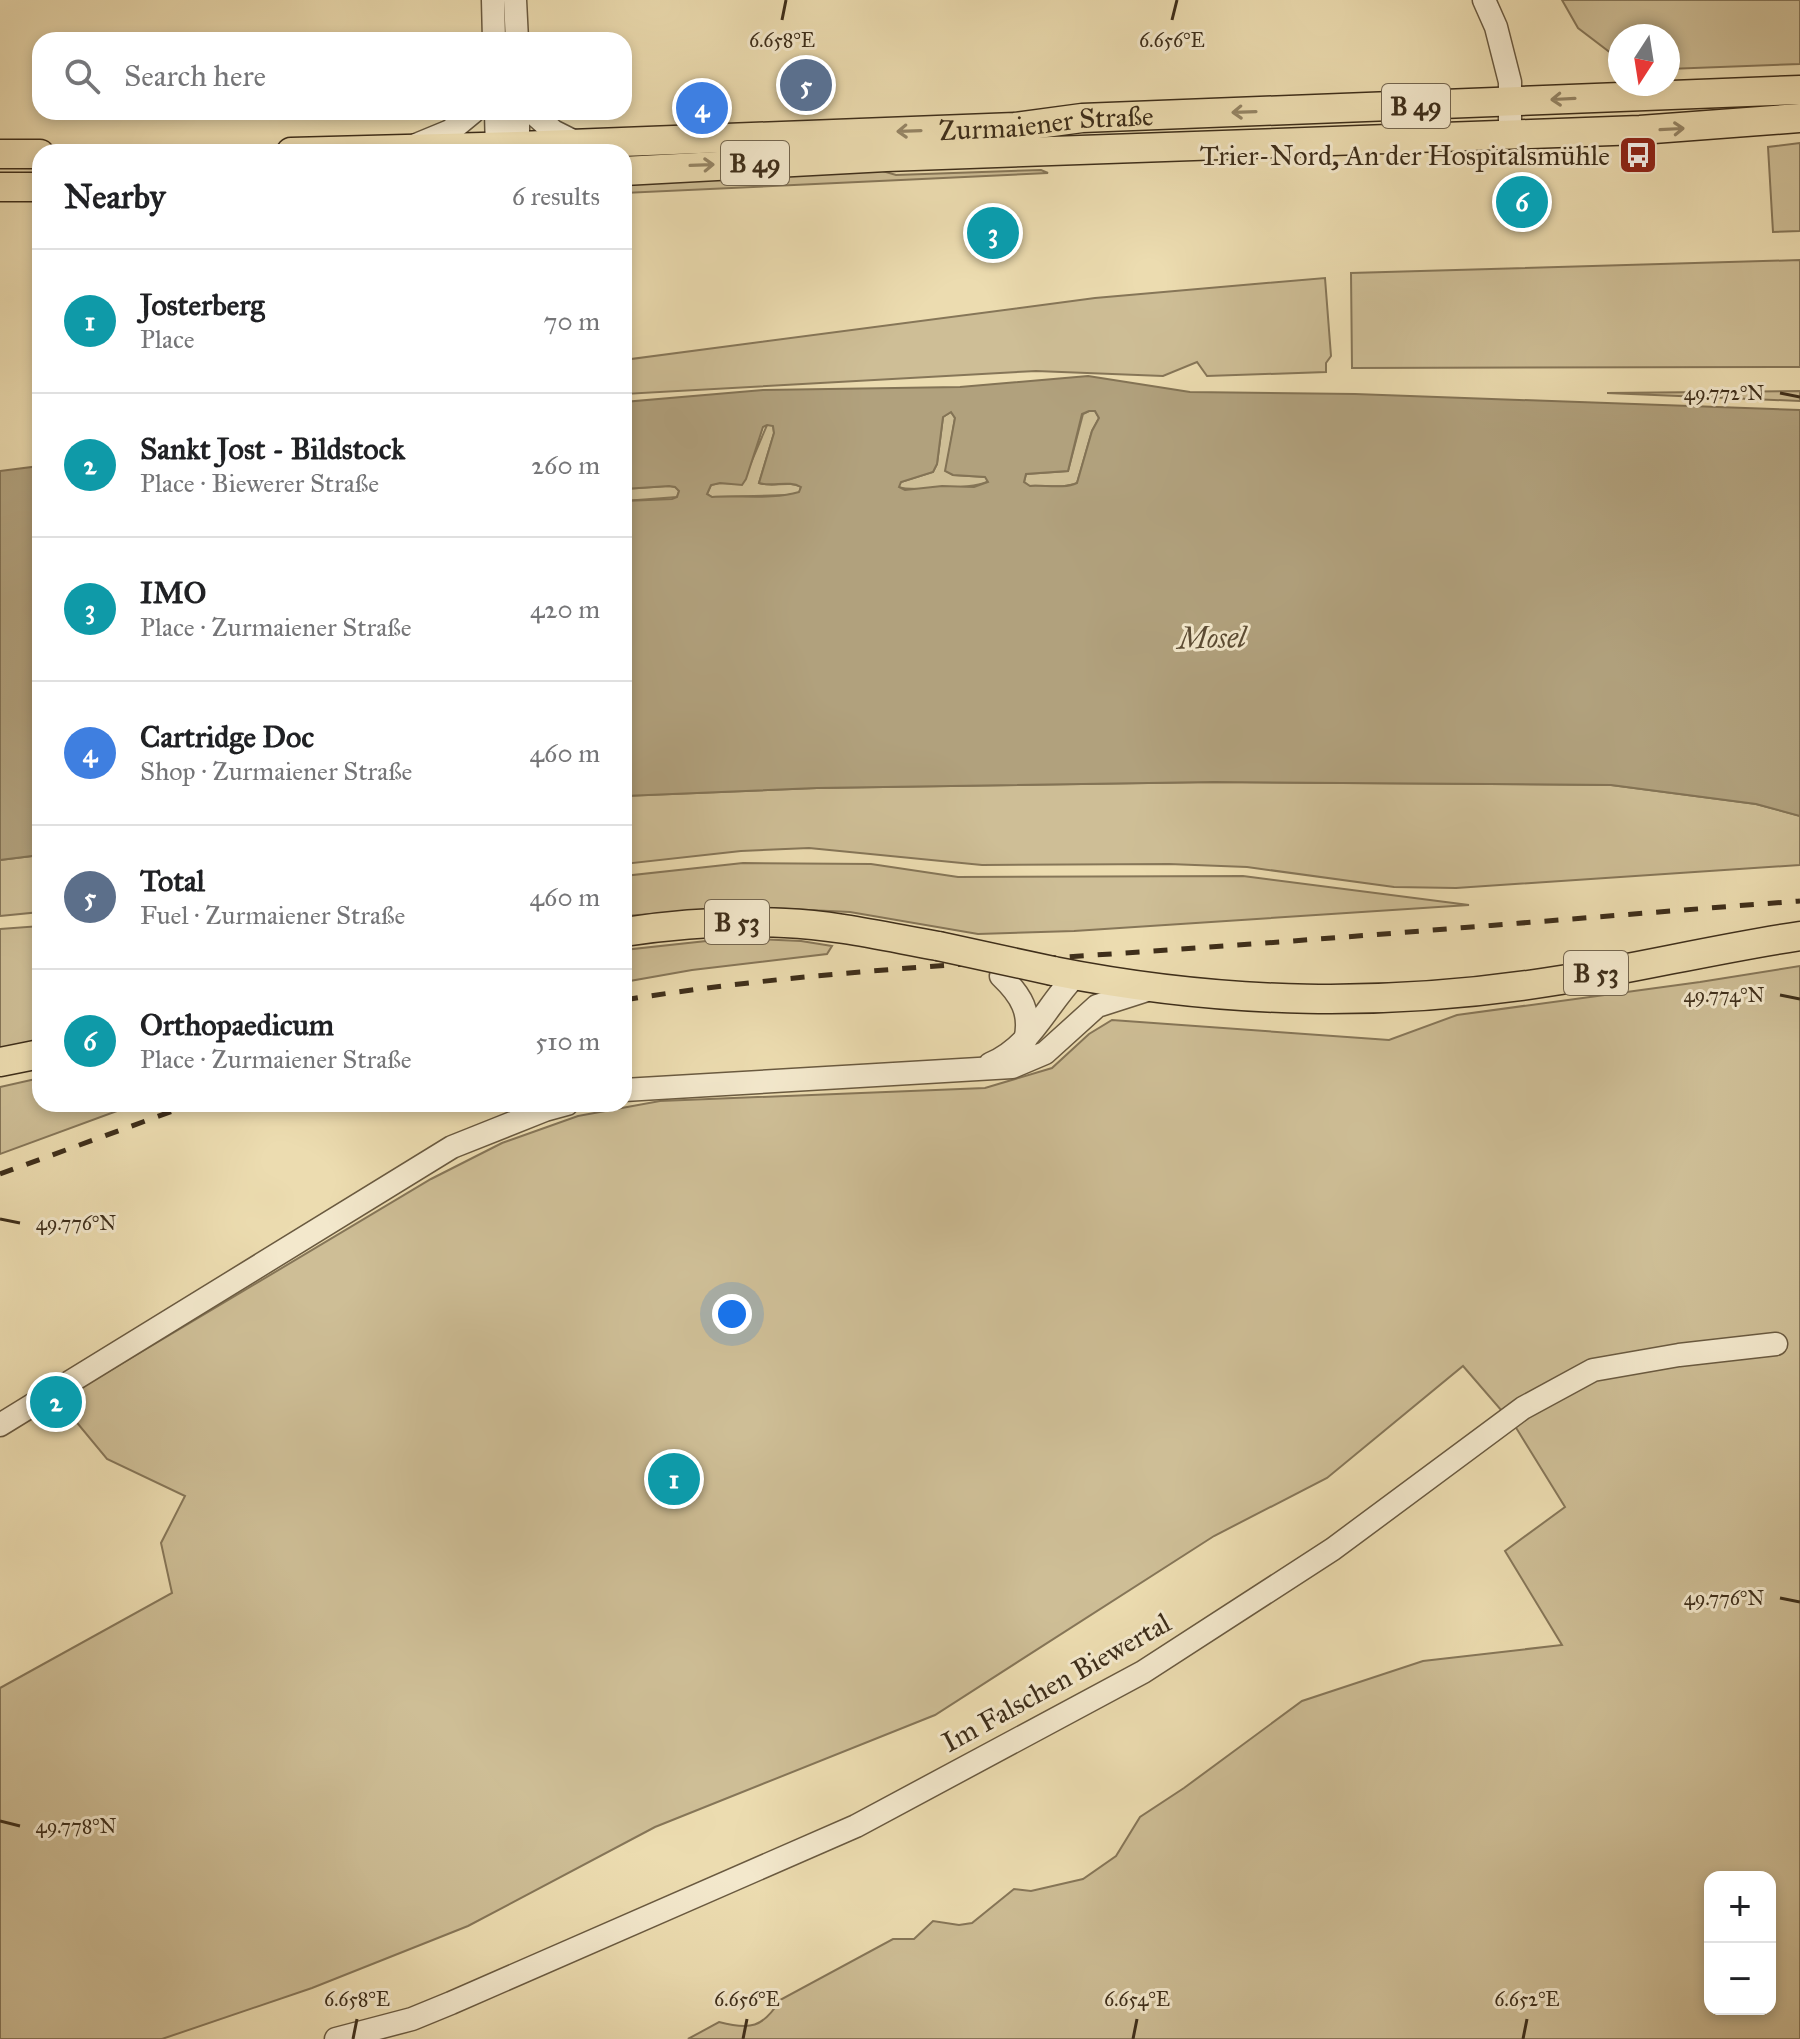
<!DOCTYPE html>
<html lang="en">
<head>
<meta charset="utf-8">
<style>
	:root { --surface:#fff; --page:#f2f2f2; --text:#202124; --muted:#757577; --line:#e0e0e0; --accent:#2563eb }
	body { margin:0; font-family:"IM FELL Great Primer",serif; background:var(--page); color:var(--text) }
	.controls { position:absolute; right:24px; bottom:24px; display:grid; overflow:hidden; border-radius:16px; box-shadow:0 4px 12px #0003 }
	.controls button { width:72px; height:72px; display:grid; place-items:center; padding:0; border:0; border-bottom:2px solid var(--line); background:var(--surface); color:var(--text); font:40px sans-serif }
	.compass { position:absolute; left:1608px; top:24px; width:72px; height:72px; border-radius:50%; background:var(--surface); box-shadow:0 4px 12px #0003; rotate:192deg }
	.you { position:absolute; left:732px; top:1314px; width:28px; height:28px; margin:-20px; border:6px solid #fff; border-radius:50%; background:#1a73e8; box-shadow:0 0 0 12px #1a73e833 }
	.badge { display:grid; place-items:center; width:52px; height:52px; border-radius:50%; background:var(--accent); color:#fff; font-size:26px; font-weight:700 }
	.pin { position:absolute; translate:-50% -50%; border:4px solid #fff; box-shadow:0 2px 8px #0006 }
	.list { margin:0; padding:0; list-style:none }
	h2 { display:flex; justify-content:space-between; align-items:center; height:104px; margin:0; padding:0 32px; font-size:34px }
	h2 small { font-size:26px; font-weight:400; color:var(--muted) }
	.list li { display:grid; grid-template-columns:52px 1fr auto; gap:24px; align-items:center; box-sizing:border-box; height:144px; padding:0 32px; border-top:2px solid var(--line) }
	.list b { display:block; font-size:30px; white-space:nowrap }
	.list p { margin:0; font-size:26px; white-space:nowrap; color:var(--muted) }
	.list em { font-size:26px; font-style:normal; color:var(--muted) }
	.icon { flex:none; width:44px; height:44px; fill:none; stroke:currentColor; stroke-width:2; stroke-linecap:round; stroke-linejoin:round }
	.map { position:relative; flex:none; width:1800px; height:2039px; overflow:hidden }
	.search { position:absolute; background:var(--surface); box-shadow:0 4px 12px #0003; left:32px; top:32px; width:600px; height:88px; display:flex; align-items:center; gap:20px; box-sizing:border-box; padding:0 28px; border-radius:24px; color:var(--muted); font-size:30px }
	.panel { position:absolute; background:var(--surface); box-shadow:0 4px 12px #0003; left:32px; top:144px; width:600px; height:968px; border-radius:24px }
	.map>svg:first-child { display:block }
	.green { fill:#cebe96; stroke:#867658; stroke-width:2; fill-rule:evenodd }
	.water { fill:#b1a17d; stroke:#837355; stroke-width:2; fill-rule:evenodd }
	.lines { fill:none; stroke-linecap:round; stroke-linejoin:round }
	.minor-casing { stroke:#6a5a40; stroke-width:25 }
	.major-casing { stroke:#3e2e1a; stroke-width:31 }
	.minor { stroke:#f3e8cc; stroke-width:22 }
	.major { stroke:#ecdcb0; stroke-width:28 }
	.rail { stroke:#3e2e1a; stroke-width:5; stroke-dasharray:14 14; stroke-linecap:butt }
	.major-bridge-casing { stroke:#3e2e1a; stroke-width:31; stroke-linecap:butt }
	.major-bridge { stroke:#ecdcb0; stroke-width:28 }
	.oneway { stroke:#958565 }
	.ticks { fill:none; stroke:#3e2e1a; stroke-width:3 }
	.labels { text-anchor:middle; stroke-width:6; stroke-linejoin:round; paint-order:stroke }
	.shield { fill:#f3e8cc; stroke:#74664f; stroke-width:2 }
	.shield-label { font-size:26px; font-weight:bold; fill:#3e2e1a }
	.street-label { font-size:28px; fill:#3e2e1a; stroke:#f3e8cc }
	.poi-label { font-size:28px; fill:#3e2e1a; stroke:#f3e8cc; text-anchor:end }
	.water-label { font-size:30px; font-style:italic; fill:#5b4b33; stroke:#f3e8cc }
	.ticks-label { font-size:20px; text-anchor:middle; fill:#3e2e1a; stroke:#f3e8cc; stroke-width:6; stroke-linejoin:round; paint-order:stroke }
</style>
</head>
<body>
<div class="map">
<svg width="1800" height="2039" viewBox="0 0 1800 2039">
	<rect width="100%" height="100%" fill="#ecdcb0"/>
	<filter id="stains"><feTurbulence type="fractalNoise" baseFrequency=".0025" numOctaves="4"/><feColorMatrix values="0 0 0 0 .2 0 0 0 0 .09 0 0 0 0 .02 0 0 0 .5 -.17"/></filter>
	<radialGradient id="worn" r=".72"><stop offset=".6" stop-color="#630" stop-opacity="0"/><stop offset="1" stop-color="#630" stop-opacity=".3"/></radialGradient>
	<!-- green -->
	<g class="green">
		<path d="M 1562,0 L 1800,0 L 1800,64 L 1668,69 L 1668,36 L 1620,36 L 1620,60 L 1578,28 Z"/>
		<path d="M 1800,143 L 1800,231 L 1773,232 L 1768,147 Z"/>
		<path d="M 869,167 L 896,175 L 1041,170 L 1048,173 L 624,193 L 624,180 Z"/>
		<path d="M 1800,260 L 1800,367 L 1352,368 L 1351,273 Z"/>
		<path d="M 1325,278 L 1331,356 L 1326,363 L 1326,372 L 1207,376 L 1197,362 L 1163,376 L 1036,371 L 624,394 L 624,360 L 1095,298 Z"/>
		<path d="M 1800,391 L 1800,401 L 1607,393 Z"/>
		<path d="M 1089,411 L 1095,411 L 1099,418 L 1092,431 L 1077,483 C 1064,489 1045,485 1029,486 L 1024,482 L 1026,474 L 1068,471 L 1083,414 Z"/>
		<path d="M 951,412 L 955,418 L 946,471 L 953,475 L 986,477 L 988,481 C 979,488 908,491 898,487 L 901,482 L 933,472 L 937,464 L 943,417 Z"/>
		<path d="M 767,425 L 773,425 L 774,433 L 759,483 C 773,488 789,480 801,487 L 799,493 L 788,495 L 712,497 L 707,494 L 711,485 L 720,483 L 742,484 Z"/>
		<path d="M 669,486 L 676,487 L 679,491 L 677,497 L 624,501 L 624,489 Z"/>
		<path d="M 1214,782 L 1611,785 L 1756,804 L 1800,816 L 1800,865 L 1456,888 L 1394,887 L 1247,867 L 1169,864 L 982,865 L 809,848 L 741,851 L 624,864 L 624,796 L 817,788 Z"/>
		<path d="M 40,855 L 40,912 L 0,916 L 0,860 Z"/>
		<path d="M 743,863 L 871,864 L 958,877 L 1243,876 L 1469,905 L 1074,931 L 978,934 L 850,912 L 749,907 L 624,916 L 624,876 Z"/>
		<path d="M 40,926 L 40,1042 L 0,1050 L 0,929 Z"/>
		<path d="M 734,938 L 801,941 L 832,946 L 827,954 L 692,970 L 624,982 L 624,950 Z"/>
		<path d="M 1800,966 L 1800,2039 L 688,2039 L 719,2022 C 750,2030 763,2028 780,2000 L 893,1939 L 914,1939 L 933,1921 L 959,1925 L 972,1923 L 1014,1889 L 1031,1891 L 1083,1879 L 1116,1856 L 1140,1817 L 1184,1788 L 1302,1701 L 1423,1661 L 1562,1645 L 1505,1551 L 1565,1507 L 1515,1426 L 1463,1366 L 1327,1478 L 1214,1536 L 935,1715 L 655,1827 L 468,1926 L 312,1988 L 162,2039 L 0,2039 L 0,1688 L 172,1593 L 161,1543 L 185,1496 L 107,1459 L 59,1401 L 431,1179 L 502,1143 L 578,1116 L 660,1101 L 985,1088 L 1052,1068 L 1089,1034 L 1112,1020 L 1389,1040 L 1457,1015 L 1700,982 ZM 1710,1877 L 1770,1877 L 1770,2009 L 1710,2009 Z"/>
		<path d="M 40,1078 L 40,1104 L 136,1104 L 0,1154 L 0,1087 Z"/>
	</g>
	<!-- water -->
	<g class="water">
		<path d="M 1088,376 L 1190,392 L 1355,394 L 1800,410 L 1800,816 L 1756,804 L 1611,785 L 1214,782 L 817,788 L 624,796 L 624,501 L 672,499 L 677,497 L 679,491 L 675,487 L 669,486 L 624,489 L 624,402 L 763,390 L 960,387 ZM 1089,411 L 1095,411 L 1099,418 L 1092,431 L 1077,483 C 1064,489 1045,485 1030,486 L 1024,482 L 1026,474 L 1068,471 L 1082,414 ZM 951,412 L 955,418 L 945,471 L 953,475 L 985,477 L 988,482 L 974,487 L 942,486 L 905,490 L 899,487 L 901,482 L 933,472 L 937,464 L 943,417 ZM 767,425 L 773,426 L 774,433 L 759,483 C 773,487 789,480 801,487 L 799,492 C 773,500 739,495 712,497 L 707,494 L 711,485 L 720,483 L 742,485 L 746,479 L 763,427 Z"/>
		<path d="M 40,466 L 40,855 L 0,860 L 0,471 Z"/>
	</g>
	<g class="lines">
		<!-- minor casing -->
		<g class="minor-casing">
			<g id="minor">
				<path d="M 493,0 L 494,40"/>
				<path d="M 515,0 L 517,40"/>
				<path d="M 1484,0 L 1496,27 L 1510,82 L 1510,135"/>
				<path d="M 496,112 L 497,152"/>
				<path d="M 532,112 L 553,131 L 577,143"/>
				<path d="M 416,145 L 450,131 L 473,112"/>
				<path d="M 518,152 L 518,112"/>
				<path d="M 1001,976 C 1021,995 1032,1013 1025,1041"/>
				<path d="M 990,1064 C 1031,1047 1046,1006 1075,976"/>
				<path d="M 624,1090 L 1012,1067 L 1045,1053 L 1097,1006 L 1150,989"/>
				<path d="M 0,1425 L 452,1147 L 545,1110 L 567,1104"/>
				<path d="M 336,2039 L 412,2019 L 451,2003 L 856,1826 L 1143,1672 L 1333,1549 L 1523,1408 L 1593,1370 L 1679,1355 L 1776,1344"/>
			</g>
		</g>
		<!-- major casing -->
		<g class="major-casing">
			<g id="major">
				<path id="s1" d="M 291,152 L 518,146 L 1015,127 L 1082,118 L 1800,90"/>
				<path d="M 0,154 L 40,154"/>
				<path d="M 624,171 L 886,157 L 1640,130 L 1800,118"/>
				<path d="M 0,187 L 40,187"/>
				<path d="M 624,932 C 677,924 731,920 785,923 C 836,925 887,937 938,946"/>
				<path d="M 1053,971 C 1225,1005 1388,1008 1561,980 C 1641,967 1720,948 1800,936"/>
				<path d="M 0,1062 L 40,1054"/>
			</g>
		</g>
		<!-- minor -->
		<use href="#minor" class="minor"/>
		<!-- major -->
		<use href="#major" class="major"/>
		<!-- rail -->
		<g class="rail">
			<path d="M 624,1000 C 790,973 957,965 1124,953 C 1349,938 1575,918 1800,901"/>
			<path d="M 0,1174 L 192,1104"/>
		</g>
		<!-- major-bridge casing -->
		<g class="major-bridge-casing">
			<path id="major-bridge" d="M 938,946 L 1053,971"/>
		</g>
		<!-- major-bridge -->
		<use href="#major-bridge" class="major-bridge"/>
	</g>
	<!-- one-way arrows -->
	<defs><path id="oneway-shaft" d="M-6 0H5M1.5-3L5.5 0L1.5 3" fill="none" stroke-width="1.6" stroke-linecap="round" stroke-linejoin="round" transform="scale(2)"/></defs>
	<g class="oneway">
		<use href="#oneway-shaft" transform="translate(1563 99) rotate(177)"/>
		<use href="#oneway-shaft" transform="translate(1244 112) rotate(178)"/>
		<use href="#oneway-shaft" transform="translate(1672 129) rotate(-3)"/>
		<use href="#oneway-shaft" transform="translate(909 131) rotate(178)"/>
		<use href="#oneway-shaft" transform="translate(702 165) rotate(-2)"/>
	</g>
	<!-- ticks -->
	<path class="ticks" d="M 782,20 L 786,0M 1172,20 L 1177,0M 1780,393 L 1800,397M 1780,995 L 1800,999M 0,1219 L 20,1223M 1780,1598 L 1800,1602M 0,1821 L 20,1826M 353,2039 L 357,2019M 743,2039 L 747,2019M 1133,2039 L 1137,2019M 1523,2039 L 1527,2019"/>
	<!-- icons -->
	<defs>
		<g id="bus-square" transform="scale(2)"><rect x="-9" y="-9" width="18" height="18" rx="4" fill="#8f2418" stroke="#f3e8cc"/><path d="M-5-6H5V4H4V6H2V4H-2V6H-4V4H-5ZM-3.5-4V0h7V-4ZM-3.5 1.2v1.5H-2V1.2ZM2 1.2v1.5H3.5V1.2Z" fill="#fff"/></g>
	</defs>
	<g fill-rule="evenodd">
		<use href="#bus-square" x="1638" y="155"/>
	</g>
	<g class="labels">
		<!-- shield labels -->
		<g class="shield">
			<rect x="1382" y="84" width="68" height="44" rx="6"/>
			<rect x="721" y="141" width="68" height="44" rx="6"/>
			<rect x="705" y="900" width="64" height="44" rx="6"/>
			<rect x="1564" y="951" width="64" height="44" rx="6"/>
		</g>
		<g class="shield-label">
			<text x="1416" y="115">B 49</text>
			<text x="755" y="172">B 49</text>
			<text x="737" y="931">B 53</text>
			<text x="1596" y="982">B 53</text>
		</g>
		<!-- street labels -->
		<g class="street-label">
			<text dy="10" stroke="none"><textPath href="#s1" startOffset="756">Zurmaiener Straße</textPath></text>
			<text transform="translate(1056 1682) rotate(-29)" y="10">Im Falschen Biewertal</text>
		</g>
		<!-- poi labels -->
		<g class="poi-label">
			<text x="1610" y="165">Trier-Nord, An der Hospitalsmühle</text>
		</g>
		<!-- water labels -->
		<g class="water-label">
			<text transform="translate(1212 638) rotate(-1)" y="10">Mosel</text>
		</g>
	</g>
	<g class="ticks-label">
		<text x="782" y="47">6.658°E</text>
		<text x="1172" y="47">6.656°E</text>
		<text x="1724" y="400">49.772°N</text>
		<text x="1724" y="1002">49.774°N</text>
		<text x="76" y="1230">49.776°N</text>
		<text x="1724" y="1605">49.776°N</text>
		<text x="76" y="1833">49.778°N</text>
		<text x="357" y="2006">6.658°E</text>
		<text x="747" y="2006">6.656°E</text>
		<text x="1137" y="2006">6.654°E</text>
		<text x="1527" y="2006">6.652°E</text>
	</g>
	<rect width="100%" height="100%" filter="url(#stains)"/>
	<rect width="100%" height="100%" fill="url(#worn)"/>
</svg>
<div class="controls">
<button>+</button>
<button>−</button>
</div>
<svg class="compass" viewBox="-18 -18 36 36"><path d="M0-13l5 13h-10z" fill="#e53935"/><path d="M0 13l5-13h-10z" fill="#757577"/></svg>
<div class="you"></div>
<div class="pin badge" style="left:674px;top:1479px;background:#0f9aa8">1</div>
<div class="pin badge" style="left:56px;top:1402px;background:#0f9aa8">2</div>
<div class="pin badge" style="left:993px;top:233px;background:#0f9aa8">3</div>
<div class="pin badge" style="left:702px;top:108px;background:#3f7fe0">4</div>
<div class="pin badge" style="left:806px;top:85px;background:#5c6f8a">5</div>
<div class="pin badge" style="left:1522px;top:202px;background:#0f9aa8">6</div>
<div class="search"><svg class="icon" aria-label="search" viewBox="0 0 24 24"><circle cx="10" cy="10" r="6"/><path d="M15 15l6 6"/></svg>Search here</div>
<section class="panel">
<h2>Nearby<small>6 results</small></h2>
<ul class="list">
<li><span class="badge" style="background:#0f9aa8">1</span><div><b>Josterberg</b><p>Place</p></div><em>70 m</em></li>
<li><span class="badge" style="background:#0f9aa8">2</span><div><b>Sankt Jost - Bildstock</b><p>Place · Biewerer Straße</p></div><em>260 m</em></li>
<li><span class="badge" style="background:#0f9aa8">3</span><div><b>IMO</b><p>Place · Zurmaiener Straße</p></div><em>420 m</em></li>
<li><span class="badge" style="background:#3f7fe0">4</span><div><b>Cartridge Doc</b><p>Shop · Zurmaiener Straße</p></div><em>460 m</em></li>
<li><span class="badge" style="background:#5c6f8a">5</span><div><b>Total</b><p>Fuel · Zurmaiener Straße</p></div><em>460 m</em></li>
<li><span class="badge" style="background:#0f9aa8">6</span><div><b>Orthopaedicum</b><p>Place · Zurmaiener Straße</p></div><em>510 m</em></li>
</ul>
</section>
</div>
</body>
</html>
